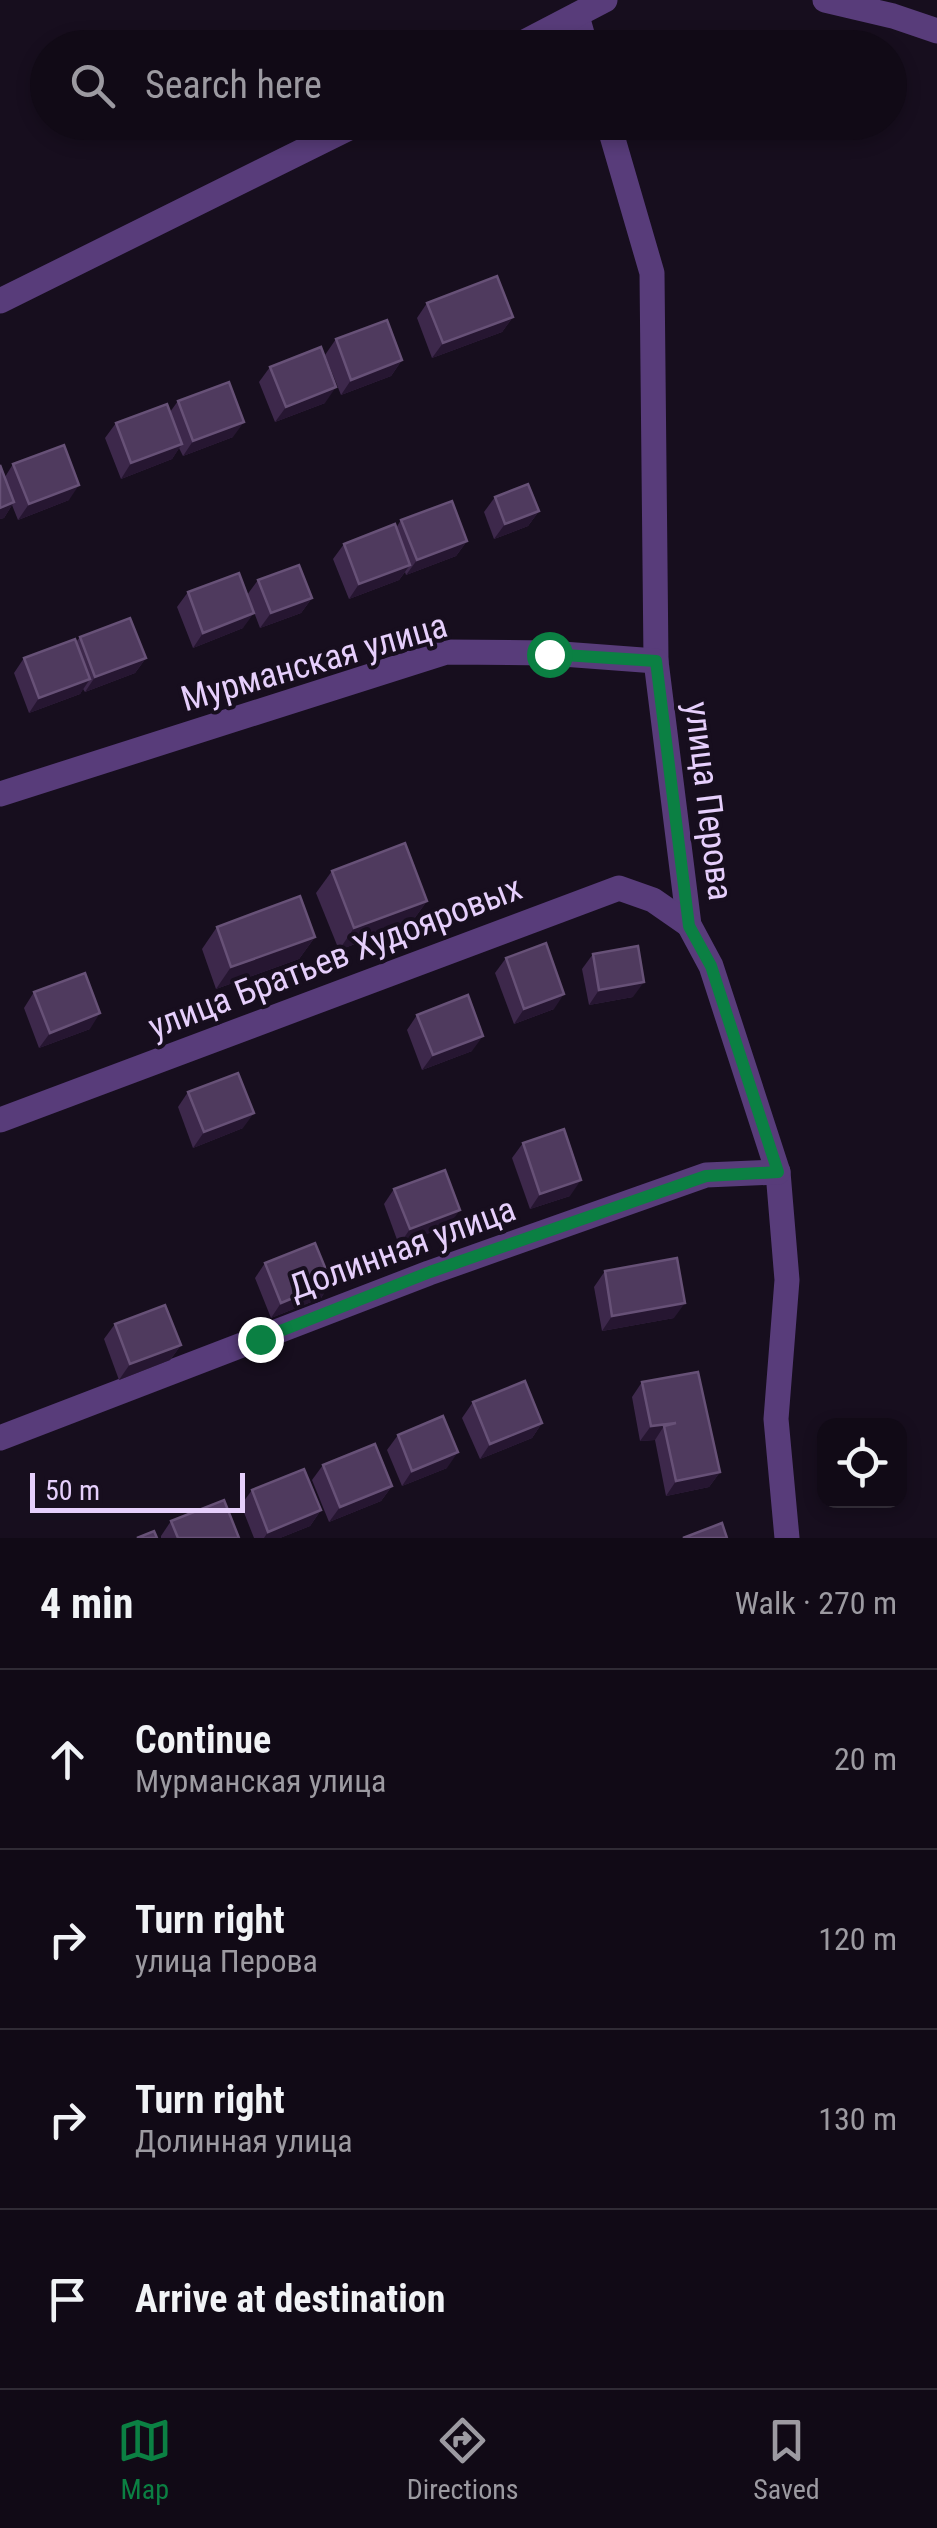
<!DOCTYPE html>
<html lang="en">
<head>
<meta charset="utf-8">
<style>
	:root { --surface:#110a16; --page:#1e1823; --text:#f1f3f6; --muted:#9c9aa1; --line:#302b35; --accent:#0b8043 }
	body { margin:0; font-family:"Roboto Condensed",sans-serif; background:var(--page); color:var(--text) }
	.controls { position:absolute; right:30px; bottom:30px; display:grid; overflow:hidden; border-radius:20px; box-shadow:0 5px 15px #0003 }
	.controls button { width:90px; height:90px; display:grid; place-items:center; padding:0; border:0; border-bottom:2px solid var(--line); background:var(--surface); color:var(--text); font:50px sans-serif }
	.scale { position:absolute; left:30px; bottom:25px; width:215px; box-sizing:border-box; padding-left:10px; border:5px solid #e6cffc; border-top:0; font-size:28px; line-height:35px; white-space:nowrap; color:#e6cffc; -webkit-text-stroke:8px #170e1e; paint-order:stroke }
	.stop { position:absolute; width:30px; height:30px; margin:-22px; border:8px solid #0b8043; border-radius:50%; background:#fff }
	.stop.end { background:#0b8043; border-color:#fff; box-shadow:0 2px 10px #0008 }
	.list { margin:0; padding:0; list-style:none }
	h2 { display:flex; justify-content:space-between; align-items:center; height:130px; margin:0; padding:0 40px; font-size:42px }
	h2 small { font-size:32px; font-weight:400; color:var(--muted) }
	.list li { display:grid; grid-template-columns:65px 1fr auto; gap:30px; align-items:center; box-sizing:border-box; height:180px; padding:0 40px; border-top:2px solid var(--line) }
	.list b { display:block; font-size:38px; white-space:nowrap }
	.list p { margin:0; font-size:32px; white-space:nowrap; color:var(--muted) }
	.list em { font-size:32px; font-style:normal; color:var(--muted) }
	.icon { flex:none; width:55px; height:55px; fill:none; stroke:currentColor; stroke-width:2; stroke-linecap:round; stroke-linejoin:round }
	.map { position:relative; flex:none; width:937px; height:1538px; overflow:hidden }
	.search { position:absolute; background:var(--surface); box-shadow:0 5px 15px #0003; left:30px; right:30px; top:30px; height:110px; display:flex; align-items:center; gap:25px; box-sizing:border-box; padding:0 35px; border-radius:55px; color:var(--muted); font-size:38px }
	.sheet { height:850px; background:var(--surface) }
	nav { display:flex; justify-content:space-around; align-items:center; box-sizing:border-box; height:140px; border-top:2px solid var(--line); background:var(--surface); font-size:28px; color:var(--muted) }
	nav a { display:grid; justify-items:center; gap:5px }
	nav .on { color:var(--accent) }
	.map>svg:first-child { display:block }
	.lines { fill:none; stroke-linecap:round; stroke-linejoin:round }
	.minor { stroke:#583c7a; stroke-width:25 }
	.wall { fill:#3d284b }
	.shaded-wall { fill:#261631 }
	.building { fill:#4f3a5e; stroke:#675177; stroke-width:2.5 }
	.route { stroke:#0b8043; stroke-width:12 }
	.labels { text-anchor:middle; stroke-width:8; stroke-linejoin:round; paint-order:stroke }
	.street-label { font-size:35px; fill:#e6cffc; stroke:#170e1e }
</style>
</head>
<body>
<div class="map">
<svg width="937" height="1538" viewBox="0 0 937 1538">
	<rect width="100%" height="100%" fill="#170e1e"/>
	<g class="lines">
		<!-- minor -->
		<g class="minor">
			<path d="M 825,0 L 893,16 L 937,31"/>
			<path d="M 577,16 L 586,48"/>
			<path d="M 513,48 L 605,0"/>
			<path d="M 608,122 L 652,273 L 656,661 L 689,925 L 711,966 L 778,1172 L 787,1280 L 776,1419 L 787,1538"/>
			<path d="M 0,301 L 361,122"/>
			<path d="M 0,794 L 446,652 L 549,653 L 656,661"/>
			<path d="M 0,1120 L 619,888 L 653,900 L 689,925"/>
			<path d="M 0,1438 L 429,1273 L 706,1175 L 778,1172"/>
		</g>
	</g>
	<!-- wall -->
	<g class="wall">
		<path d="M 427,303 L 513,317 L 502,332 L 432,358 L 417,318 Z"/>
		<path d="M 336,339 L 402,360 L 391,376 L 341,395 L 325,355 Z"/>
		<path d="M 270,367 L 325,403 L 275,422 L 259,382 Z"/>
		<path d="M 178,401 L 233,437 L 183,456 L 179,448 L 172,459 L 121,479 L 105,438 L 116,423 L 170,412 Z"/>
		<path d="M 13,464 L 69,500 L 18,520 L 12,505 L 4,518 L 0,519 L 0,465 L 5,477 Z"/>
		<path d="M 495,497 L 539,511 L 528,526 L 494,539 L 484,512 Z"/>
		<path d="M 401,520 L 467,541 L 456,556 L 406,575 L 405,572 L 399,580 L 349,599 L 333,559 L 344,544 L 396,528 Z"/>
		<path d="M 258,580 L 312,598 L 301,613 L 260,628 L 249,599 L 243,628 L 193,648 L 177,607 L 188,592 L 247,595 Z"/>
		<path d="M 80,637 L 146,658 L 135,673 L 85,692 L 83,689 L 80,694 L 29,713 L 14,673 L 24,658 L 76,642 Z"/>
		<path d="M 332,871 L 427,901 L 411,923 L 339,950 L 316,893 Z"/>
		<path d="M 217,927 L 315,937 L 299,959 L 216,989 L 202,949 Z"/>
		<path d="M 593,954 L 633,997 L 589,1005 L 582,969 Z"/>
		<path d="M 506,958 L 554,1009 L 514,1024 L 495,973 Z"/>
		<path d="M 34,992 L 90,1029 L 39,1048 L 24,1008 Z"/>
		<path d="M 417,1015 L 472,1051 L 422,1070 L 407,1030 Z"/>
		<path d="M 188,1092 L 243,1128 L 193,1148 L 178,1107 Z"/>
		<path d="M 523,1143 L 570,1196 L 530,1209 L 512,1158 Z"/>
		<path d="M 394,1189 L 449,1225 L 399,1245 L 384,1204 Z"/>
		<path d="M 265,1263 L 331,1282 L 321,1298 L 271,1318 L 255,1278 Z"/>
		<path d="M 605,1271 L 674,1318 L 602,1331 L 594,1287 Z"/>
		<path d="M 115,1324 L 181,1345 L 170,1360 L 119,1380 L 104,1339 Z"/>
		<path d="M 642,1382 L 720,1472 L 709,1487 L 666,1496 L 655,1440 L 640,1441 L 632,1397 Z"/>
		<path d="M 473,1402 L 542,1423 L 532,1438 L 480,1459 L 462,1418 Z"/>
		<path d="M 398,1435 L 447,1468 L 402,1486 L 387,1450 Z"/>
		<path d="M 323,1465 L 392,1486 L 381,1501 L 329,1522 L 312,1480 Z"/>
		<path d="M 252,1490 L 321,1510 L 310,1526 L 280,1538 L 254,1538 L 241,1505 Z"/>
		<path d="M 171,1521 L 239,1538 L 161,1538 L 161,1536 Z"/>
	</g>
	<!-- shaded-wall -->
	<g class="shaded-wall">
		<path d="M 513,317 L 502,332 L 432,358 L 443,343 Z"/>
		<path d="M 402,360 L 391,376 L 341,395 L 351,380 Z"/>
		<path d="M 336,387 L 325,403 L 275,422 L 286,407 Z"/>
		<path d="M 244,422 L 233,437 L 183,456 L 193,441 Z"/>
		<path d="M 182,444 L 172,459 L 121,479 L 131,463 Z"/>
		<path d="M 79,485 L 69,500 L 18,520 L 29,504 Z"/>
		<path d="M 14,502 L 4,518 L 0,519 L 0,508 Z"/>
		<path d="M 539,511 L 528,526 L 494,539 L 505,524 Z"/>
		<path d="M 467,541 L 456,556 L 406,575 L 417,560 Z"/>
		<path d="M 410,565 L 399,580 L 349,599 L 359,584 Z"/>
		<path d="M 312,598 L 301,613 L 260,628 L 271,613 Z"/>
		<path d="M 254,613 L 243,628 L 193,648 L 203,633 Z"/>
		<path d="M 146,658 L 135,673 L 85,692 L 95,677 Z"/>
		<path d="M 90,679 L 80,694 L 29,713 L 39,698 Z"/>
		<path d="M 427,901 L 411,923 L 339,950 L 354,928 Z"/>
		<path d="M 315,937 L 299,959 L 216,989 L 231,967 Z"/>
		<path d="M 644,982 L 633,997 L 589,1005 L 599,990 Z"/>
		<path d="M 564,994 L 554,1009 L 514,1024 L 524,1009 Z"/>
		<path d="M 100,1013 L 90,1029 L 39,1048 L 50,1033 Z"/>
		<path d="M 483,1036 L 472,1051 L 422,1070 L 433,1055 Z"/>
		<path d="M 254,1113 L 243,1128 L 193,1148 L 204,1132 Z"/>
		<path d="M 581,1180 L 570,1196 L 530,1209 L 540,1194 Z"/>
		<path d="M 460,1210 L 449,1225 L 399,1245 L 410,1229 Z"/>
		<path d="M 331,1282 L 321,1298 L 271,1318 L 281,1303 Z"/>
		<path d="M 685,1303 L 674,1318 L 602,1331 L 612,1316 Z"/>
		<path d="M 181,1345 L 170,1360 L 119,1380 L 130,1364 Z"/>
		<path d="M 542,1423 L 532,1438 L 480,1459 L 490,1444 Z"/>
		<path d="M 676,1423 L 664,1426 L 655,1440 L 640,1441 L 651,1426 Z"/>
		<path d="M 458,1452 L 447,1468 L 402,1486 L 412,1471 Z"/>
		<path d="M 720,1472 L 709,1487 L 666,1496 L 676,1481 Z"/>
		<path d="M 392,1486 L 381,1501 L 329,1522 L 340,1507 Z"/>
		<path d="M 321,1510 L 310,1526 L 280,1538 L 264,1538 L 268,1532 Z"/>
	</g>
	<!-- building -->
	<g class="building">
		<path d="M 497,276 L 513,317 L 443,343 L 427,303 Z"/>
		<path d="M 387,320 L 402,360 L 351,380 L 336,339 Z"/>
		<path d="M 321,347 L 336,387 L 286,407 L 270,367 Z"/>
		<path d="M 229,382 L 244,422 L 193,441 L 178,401 Z"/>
		<path d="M 167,404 L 182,444 L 131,463 L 116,423 Z"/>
		<path d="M 64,445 L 79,485 L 29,504 L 13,464 Z"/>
		<path d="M 0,465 L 14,502 L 0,508 Z"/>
		<path d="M 528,484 L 539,511 L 505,524 L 495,497 Z"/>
		<path d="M 452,501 L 467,541 L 417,560 L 401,520 Z"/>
		<path d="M 395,524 L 410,565 L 359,584 L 344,544 Z"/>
		<path d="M 299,565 L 312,598 L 271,613 L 258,580 Z"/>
		<path d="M 239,573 L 254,613 L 203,633 L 188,592 Z"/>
		<path d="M 130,618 L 146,658 L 95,677 L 80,637 Z"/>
		<path d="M 75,639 L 90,679 L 39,698 L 24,658 Z"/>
		<path d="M 405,843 L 427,901 L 354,928 L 332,871 Z"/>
		<path d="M 300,896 L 315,937 L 231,967 L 217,927 Z"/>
		<path d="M 546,943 L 564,994 L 524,1009 L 506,958 Z"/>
		<path d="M 638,946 L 644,982 L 599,990 L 593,954 Z"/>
		<path d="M 85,973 L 100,1013 L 50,1033 L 34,992 Z"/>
		<path d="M 468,995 L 483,1036 L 433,1055 L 417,1015 Z"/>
		<path d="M 238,1073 L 254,1113 L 204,1132 L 188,1092 Z"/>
		<path d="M 564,1129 L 581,1180 L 540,1194 L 523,1143 Z"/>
		<path d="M 445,1170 L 460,1210 L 410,1229 L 394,1189 Z"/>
		<path d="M 315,1243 L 331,1282 L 281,1303 L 265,1263 Z"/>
		<path d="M 677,1258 L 685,1303 L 612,1316 L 605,1271 Z"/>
		<path d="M 165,1305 L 181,1345 L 130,1364 L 115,1324 Z"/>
		<path d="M 698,1372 L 720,1472 L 676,1481 L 664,1426 L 676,1423 L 651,1426 L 642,1382 Z"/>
		<path d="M 525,1381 L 542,1423 L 490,1444 L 473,1402 Z"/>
		<path d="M 443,1416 L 458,1452 L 412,1471 L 398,1435 Z"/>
		<path d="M 375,1444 L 392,1486 L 340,1507 L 323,1465 Z"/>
		<path d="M 304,1469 L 321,1510 L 268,1532 L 252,1490 Z"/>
		<path d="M 224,1500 L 239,1538 L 178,1538 L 171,1521 Z"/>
		<path d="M 722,1523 L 727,1538 L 683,1538 Z"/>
		<path d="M 154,1531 L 157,1538 L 137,1538 Z"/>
	</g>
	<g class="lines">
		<!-- route -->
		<path class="route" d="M 260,1339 L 430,1272 L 706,1176 L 778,1172 L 711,966 L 689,926 L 656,661 L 549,654"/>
	</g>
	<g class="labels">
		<!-- street labels -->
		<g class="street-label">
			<text transform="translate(314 662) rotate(-16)" y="12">Мурманская улица</text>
			<text transform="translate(709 801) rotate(83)" y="12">улица Перова</text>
			<text transform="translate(335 957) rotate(-21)" y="12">улица Братьев Худояровых</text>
			<text transform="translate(402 1248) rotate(-20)" y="12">Долинная улица</text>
		</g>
	</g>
</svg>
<div class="controls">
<button><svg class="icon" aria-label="locate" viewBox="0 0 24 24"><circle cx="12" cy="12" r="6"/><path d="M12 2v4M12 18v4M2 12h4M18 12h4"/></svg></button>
</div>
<div class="scale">50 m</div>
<div class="stop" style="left:549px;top:654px"></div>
<div class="stop end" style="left:260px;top:1339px"></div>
<div class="search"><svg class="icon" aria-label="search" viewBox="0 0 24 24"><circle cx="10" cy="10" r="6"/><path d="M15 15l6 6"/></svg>Search here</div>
</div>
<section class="sheet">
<h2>4 min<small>Walk · 270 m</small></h2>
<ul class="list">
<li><svg class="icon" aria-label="ahead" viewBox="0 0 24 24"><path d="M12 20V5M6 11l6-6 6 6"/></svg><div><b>Continue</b><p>Мурманская улица</p></div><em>20 m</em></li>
<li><svg class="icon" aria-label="right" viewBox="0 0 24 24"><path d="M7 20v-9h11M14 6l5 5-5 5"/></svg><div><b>Turn right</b><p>улица Перова</p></div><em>120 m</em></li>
<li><svg class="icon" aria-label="right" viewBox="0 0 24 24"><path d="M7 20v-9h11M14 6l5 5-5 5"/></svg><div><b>Turn right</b><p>Долинная улица</p></div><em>130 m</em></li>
<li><svg class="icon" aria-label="arrive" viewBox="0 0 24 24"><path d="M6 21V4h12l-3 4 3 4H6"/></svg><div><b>Arrive at destination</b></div></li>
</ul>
</section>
<nav>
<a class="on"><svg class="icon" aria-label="map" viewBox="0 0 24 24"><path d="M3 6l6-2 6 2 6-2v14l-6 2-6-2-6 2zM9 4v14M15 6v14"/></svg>Map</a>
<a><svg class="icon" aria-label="directions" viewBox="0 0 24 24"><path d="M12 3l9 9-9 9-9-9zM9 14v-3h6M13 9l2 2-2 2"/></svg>Directions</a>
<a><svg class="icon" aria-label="saved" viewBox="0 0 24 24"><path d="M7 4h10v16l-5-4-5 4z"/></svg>Saved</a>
</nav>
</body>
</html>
